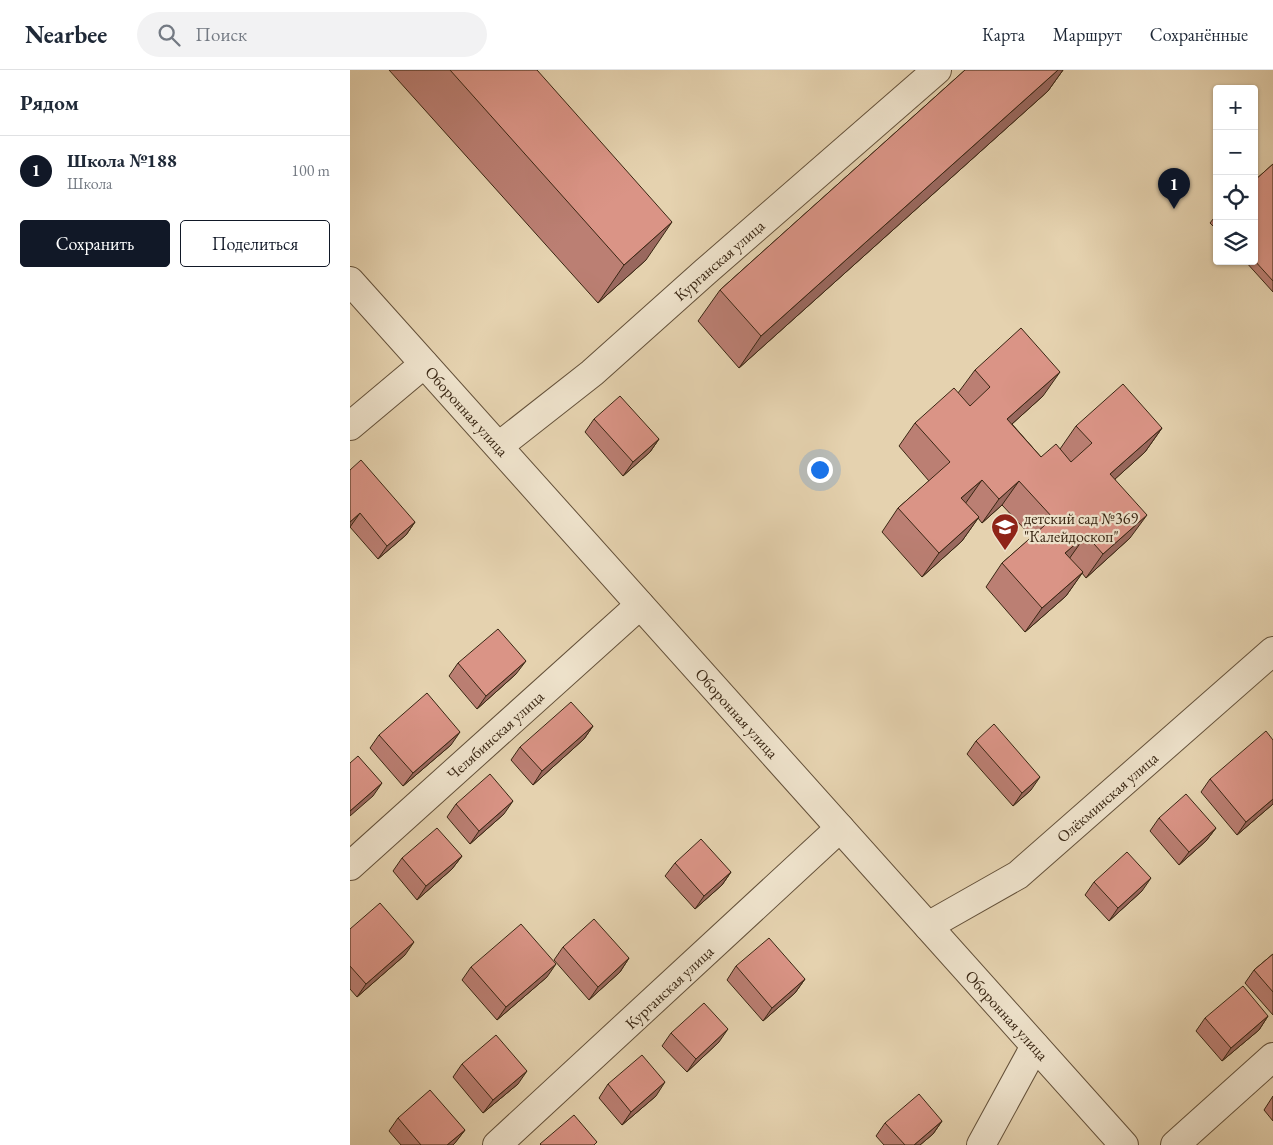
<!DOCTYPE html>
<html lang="ru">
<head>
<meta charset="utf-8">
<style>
	:root { --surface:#fff; --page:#f2f2f3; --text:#1f2937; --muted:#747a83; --line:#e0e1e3; --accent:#111827 }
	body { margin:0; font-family:"EB Garamond",serif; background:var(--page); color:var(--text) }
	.controls { position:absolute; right:15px; top:15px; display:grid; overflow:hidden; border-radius:5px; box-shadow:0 1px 4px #0004 }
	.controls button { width:45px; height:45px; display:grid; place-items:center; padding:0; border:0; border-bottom:1px solid var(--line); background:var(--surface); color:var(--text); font:25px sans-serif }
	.you { position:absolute; left:469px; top:399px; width:18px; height:18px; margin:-12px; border:4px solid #fff; border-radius:50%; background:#1a73e8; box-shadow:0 0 0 8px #1a73e833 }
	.badge { display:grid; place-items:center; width:32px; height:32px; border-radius:50%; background:var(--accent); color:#fff; font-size:16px; font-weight:700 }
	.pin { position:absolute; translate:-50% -41px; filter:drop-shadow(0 1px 2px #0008) }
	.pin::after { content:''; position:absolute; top:26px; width:18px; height:15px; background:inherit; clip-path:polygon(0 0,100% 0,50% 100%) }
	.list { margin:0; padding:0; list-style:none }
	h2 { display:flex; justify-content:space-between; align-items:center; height:65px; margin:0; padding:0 20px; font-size:21px }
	h2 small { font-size:16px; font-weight:400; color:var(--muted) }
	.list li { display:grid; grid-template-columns:32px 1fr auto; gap:15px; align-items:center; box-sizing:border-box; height:70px; padding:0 20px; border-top:1px solid var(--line) }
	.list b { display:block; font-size:19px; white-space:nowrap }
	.list p { margin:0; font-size:16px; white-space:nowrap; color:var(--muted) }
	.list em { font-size:16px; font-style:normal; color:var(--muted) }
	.actions { display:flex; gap:10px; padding:15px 20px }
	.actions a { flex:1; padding:11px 0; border:1px solid var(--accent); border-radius:5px; text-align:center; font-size:18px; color:var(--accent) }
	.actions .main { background:var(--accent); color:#fff }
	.icon { flex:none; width:28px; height:28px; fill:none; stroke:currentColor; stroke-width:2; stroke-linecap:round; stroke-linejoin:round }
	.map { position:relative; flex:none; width:923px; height:1075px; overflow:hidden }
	header { display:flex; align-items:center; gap:30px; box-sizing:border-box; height:70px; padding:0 25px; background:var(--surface); border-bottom:1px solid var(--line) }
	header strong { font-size:24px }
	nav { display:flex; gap:28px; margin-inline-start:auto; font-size:18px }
	.search { width:350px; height:45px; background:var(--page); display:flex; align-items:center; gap:12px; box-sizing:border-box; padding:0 18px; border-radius:28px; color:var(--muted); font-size:19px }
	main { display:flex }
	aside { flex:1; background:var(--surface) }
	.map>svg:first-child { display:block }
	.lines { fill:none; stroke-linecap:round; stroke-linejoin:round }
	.minor-casing { stroke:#64513a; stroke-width:30 }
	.minor { stroke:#eee2cb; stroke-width:28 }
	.wall { fill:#bb7f73; stroke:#392613 }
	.shaded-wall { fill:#99685e; stroke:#392613 }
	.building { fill:#da9486; stroke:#392613 }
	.labels { text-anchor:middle; stroke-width:4.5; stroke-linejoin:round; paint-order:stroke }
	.street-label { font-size:16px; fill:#392613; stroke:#eee2cb }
	.poi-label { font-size:16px; fill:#392613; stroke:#eee2cb; text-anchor:start }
</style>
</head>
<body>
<header>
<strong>Nearbee</strong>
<div class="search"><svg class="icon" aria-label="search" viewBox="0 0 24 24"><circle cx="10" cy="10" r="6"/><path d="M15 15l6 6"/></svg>Поиск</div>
<nav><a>Карта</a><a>Маршрут</a><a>Сохранённые</a></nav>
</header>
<main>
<aside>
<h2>Рядом<small></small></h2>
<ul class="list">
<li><span class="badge">1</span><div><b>Школа №188</b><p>Школа</p></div><em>100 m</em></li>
</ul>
<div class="actions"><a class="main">Сохранить</a><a>Поделиться</a></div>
</aside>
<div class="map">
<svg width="923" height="1075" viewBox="0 0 923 1075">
	<rect width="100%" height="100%" fill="#e5d2af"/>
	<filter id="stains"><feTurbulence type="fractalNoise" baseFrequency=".004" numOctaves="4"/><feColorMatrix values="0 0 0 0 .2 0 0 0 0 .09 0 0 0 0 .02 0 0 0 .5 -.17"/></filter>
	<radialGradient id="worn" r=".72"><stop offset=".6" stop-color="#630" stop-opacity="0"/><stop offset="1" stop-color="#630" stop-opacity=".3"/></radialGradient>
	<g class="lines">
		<!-- minor casing -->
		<g class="minor-casing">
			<g id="minor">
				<path d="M 0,211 L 774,1075"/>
				<path d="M 0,356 L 74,294"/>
				<path d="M 149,376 L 242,303 L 355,202 L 587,0"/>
				<path d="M 0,796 L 290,535"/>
				<path d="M 578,856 L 668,805 L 923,581"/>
				<path d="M 147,1075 L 490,758"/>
				<path d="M 631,1075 L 685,976"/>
				<path d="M 825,1075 L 923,987"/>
			</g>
		</g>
		<!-- minor -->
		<use href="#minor" class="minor"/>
	</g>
	<!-- wall -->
	<g class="wall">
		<path d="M 39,0 L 187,0 L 296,190 L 248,233 Z"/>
		<path d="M 615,0 L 713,0 L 698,21 L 389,298 L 348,251 L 370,220 Z"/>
		<path d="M 923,94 L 923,222 L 895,191 L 904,191 L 904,111 Z"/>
		<path d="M 867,144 L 867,160 L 860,153 Z"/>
		<path d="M 625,300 L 693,326 L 662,354 L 691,387 L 710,379 L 726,356 L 812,358 L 795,382 L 765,409 L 780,468 L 736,508 L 732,503 L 716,526 L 675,562 L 636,517 L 652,493 L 682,467 L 652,435 L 632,453 L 628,448 L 612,471 L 572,507 L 532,462 L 548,438 L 579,411 L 549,376 L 565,353 L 608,323 Z"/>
		<path d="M 244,349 L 309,369 L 300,382 L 273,406 L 235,362 Z"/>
		<path d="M 0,400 L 65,452 L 56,465 L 28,489 L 0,457 Z"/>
		<path d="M 108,593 L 166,604 L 127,639 L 99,606 Z"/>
		<path d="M 243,656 L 234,669 L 183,715 L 161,690 L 170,677 Z"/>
		<path d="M 29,665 L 101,675 L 53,716 L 20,678 Z"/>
		<path d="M 626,671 L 681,720 L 663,736 L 617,684 Z"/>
		<path d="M 860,709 L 923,734 L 887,765 L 851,722 Z"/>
		<path d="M 106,734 L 154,744 L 120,774 L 97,747 Z"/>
		<path d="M 809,748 L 866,758 L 856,771 L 829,795 L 800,761 Z"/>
		<path d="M 112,786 L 102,799 L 67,830 L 43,801 L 52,788 Z"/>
		<path d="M 325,793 L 381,802 L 372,815 L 345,839 L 315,806 Z"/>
		<path d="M 744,812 L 792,821 L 759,851 L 735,825 Z"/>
		<path d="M 0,859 L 55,885 L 7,927 L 0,919 Z"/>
		<path d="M 213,877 L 279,888 L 270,902 L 239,930 L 204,890 Z"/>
		<path d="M 923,884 L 923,945 L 895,913 L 904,900 Z"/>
		<path d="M 386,896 L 455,909 L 445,923 L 413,951 L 377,910 Z"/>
		<path d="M 121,897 L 197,907 L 147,950 L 112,910 Z"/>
		<path d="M 918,946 L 909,960 L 872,991 L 846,961 L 855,948 Z"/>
		<path d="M 321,963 L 369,972 L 337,1002 L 312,976 Z"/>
		<path d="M 112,994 L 168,1014 L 133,1043 L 103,1007 Z"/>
		<path d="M 258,1014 L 306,1026 L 272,1055 L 249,1028 Z"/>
		<path d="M 923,1026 L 923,1051 L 914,1040 Z"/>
		<path d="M 48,1048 L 115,1060 L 103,1075 L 51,1075 L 39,1061 Z"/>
		<path d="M 592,1051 L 583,1064 L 570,1075 L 534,1075 L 526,1066 L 535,1053 Z"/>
	</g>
	<!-- shaded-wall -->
	<g class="shaded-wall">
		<path d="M 708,0 L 713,0 L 698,21 L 389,298 L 411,266 Z"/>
		<path d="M 322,152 L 296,190 L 248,233 L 274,195 Z"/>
		<path d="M 710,302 L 693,326 L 641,373 L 657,349 Z"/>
		<path d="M 812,358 L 795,382 L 744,428 L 760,404 Z"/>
		<path d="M 309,369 L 300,382 L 273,406 L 283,392 Z"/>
		<path d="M 632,410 L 615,434 L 611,428 Z"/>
		<path d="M 669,411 L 652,435 L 632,453 L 649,429 Z"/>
		<path d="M 10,443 L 0,457 L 0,452 Z"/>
		<path d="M 797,445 L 780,468 L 736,508 L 753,484 Z"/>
		<path d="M 629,447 L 612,471 L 572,507 L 589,483 Z"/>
		<path d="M 65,452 L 56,465 L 28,489 L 37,476 Z"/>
		<path d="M 736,465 L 719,489 L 715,483 Z"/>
		<path d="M 733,502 L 716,526 L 675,562 L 692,538 Z"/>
		<path d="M 176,591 L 166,604 L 127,639 L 136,626 Z"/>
		<path d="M 243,656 L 234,669 L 183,715 L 192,701 Z"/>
		<path d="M 110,662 L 101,675 L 53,716 L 63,703 Z"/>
		<path d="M 690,707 L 681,720 L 663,736 L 672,723 Z"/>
		<path d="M 32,713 L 23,726 L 0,746 L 0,741 Z"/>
		<path d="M 923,729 L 923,734 L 887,765 L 896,752 Z"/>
		<path d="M 163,731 L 154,744 L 120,774 L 129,761 Z"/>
		<path d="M 866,758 L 856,771 L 829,795 L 839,782 Z"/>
		<path d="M 112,786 L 102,799 L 67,830 L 76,816 Z"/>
		<path d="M 381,802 L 372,815 L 345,839 L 354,826 Z"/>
		<path d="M 801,808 L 792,821 L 759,851 L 768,838 Z"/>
		<path d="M 64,872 L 55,885 L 7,927 L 16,914 Z"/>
		<path d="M 279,888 L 270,902 L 239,930 L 248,917 Z"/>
		<path d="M 206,894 L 197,907 L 147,950 L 156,937 Z"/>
		<path d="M 455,909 L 445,923 L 413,951 L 422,938 Z"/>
		<path d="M 918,946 L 909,960 L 872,991 L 881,978 Z"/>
		<path d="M 378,959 L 369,972 L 337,1002 L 346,989 Z"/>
		<path d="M 177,1001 L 168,1014 L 133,1043 L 143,1030 Z"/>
		<path d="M 315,1012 L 306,1026 L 272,1055 L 281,1042 Z"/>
		<path d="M 592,1051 L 583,1064 L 570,1075 L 564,1075 Z"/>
		<path d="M 115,1060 L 105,1073 L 103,1075 L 97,1075 Z"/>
	</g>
	<!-- building -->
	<g class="building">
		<path d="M 100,0 L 187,0 L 322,152 L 274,195 Z"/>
		<path d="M 615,0 L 708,0 L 411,266 L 370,220 Z"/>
		<path d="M 923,94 L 923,211 L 904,190 L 904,111 Z"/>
		<path d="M 671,258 L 710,302 L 657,349 L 691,387 L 706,374 L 721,392 L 742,373 L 726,356 L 773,314 L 812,358 L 760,404 L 797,445 L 753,484 L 736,465 L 715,483 L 733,502 L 692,538 L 652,493 L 703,448 L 669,411 L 649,429 L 632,410 L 611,428 L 629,447 L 589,483 L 548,438 L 600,392 L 565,353 L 604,318 L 620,336 L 640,317 L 625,300 Z"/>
		<path d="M 270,326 L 309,369 L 283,392 L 244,349 Z"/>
		<path d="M 11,390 L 65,452 L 37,476 L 10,443 L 0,452 L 0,400 Z"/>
		<path d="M 148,559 L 176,591 L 136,626 L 108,593 Z"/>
		<path d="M 77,623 L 110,662 L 63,703 L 29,665 Z"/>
		<path d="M 221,632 L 243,656 L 192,701 L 170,677 Z"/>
		<path d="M 644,654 L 690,707 L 672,723 L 626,671 Z"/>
		<path d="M 916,661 L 923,670 L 923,729 L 896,752 L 860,709 Z"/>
		<path d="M 8,686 L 32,713 L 0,741 L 0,693 Z"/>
		<path d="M 140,704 L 163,731 L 129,761 L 106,734 Z"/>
		<path d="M 836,724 L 866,758 L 839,782 L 809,748 Z"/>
		<path d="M 87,758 L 112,786 L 76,816 L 52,788 Z"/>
		<path d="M 351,769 L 381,802 L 354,826 L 325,793 Z"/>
		<path d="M 777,782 L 801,808 L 768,838 L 744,812 Z"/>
		<path d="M 30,833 L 64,872 L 16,914 L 0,896 L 0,859 Z"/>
		<path d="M 244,849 L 279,888 L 248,917 L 213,877 Z"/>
		<path d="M 171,854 L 206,894 L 156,937 L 121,897 Z"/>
		<path d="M 419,868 L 455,909 L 422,938 L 386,896 Z"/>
		<path d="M 923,884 L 923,922 L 904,900 Z"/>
		<path d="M 893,916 L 918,946 L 881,978 L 855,948 Z"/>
		<path d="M 354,933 L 378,959 L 346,989 L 321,963 Z"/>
		<path d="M 146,965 L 177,1001 L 143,1030 L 112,994 Z"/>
		<path d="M 292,985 L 315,1012 L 281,1042 L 258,1014 Z"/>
		<path d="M 80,1020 L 115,1060 L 97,1075 L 71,1075 L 48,1048 Z"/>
		<path d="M 569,1024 L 592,1051 L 564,1075 L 555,1075 L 535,1053 Z"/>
		<path d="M 224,1045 L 247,1072 L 244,1075 L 191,1075 L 190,1074 Z"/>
	</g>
	<!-- icons -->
	<defs>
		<g id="school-pin" transform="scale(1.4375)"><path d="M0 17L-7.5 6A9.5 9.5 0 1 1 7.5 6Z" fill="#8f2418" stroke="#eee2cb"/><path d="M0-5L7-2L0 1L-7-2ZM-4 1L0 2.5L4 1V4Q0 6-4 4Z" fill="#fff"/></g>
	</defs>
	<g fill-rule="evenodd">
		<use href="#school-pin" x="655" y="457"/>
	</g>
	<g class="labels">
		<!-- street labels -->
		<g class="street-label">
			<text transform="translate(369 190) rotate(-41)" y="6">Курганская улица</text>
			<text transform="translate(117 341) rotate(48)" y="6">Оборонная улица</text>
			<text transform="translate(387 643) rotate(48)" y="6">Оборонная улица</text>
			<text transform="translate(145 665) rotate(-42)" y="6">Челябинская улица</text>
			<text transform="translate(757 727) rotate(-41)" y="6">Олёкминская улица</text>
			<text transform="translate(319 917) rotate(-43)" y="6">Курганская улица</text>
			<text transform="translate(657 945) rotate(48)" y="6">Оборонная улица</text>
		</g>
		<!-- poi labels -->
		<g class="poi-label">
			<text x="674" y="454">детский сад №369<tspan x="674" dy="18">"Калейдоскоп"</tspan></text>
		</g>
	</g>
	<rect width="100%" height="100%" filter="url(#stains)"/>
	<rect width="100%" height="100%" fill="url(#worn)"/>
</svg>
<div class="controls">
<button>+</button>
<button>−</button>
<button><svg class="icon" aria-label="locate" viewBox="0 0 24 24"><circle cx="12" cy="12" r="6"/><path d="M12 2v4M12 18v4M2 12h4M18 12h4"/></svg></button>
<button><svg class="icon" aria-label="layers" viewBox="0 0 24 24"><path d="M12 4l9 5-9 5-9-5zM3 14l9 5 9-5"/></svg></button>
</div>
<div class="you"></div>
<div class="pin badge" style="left:824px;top:139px">1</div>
</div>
</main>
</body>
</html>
